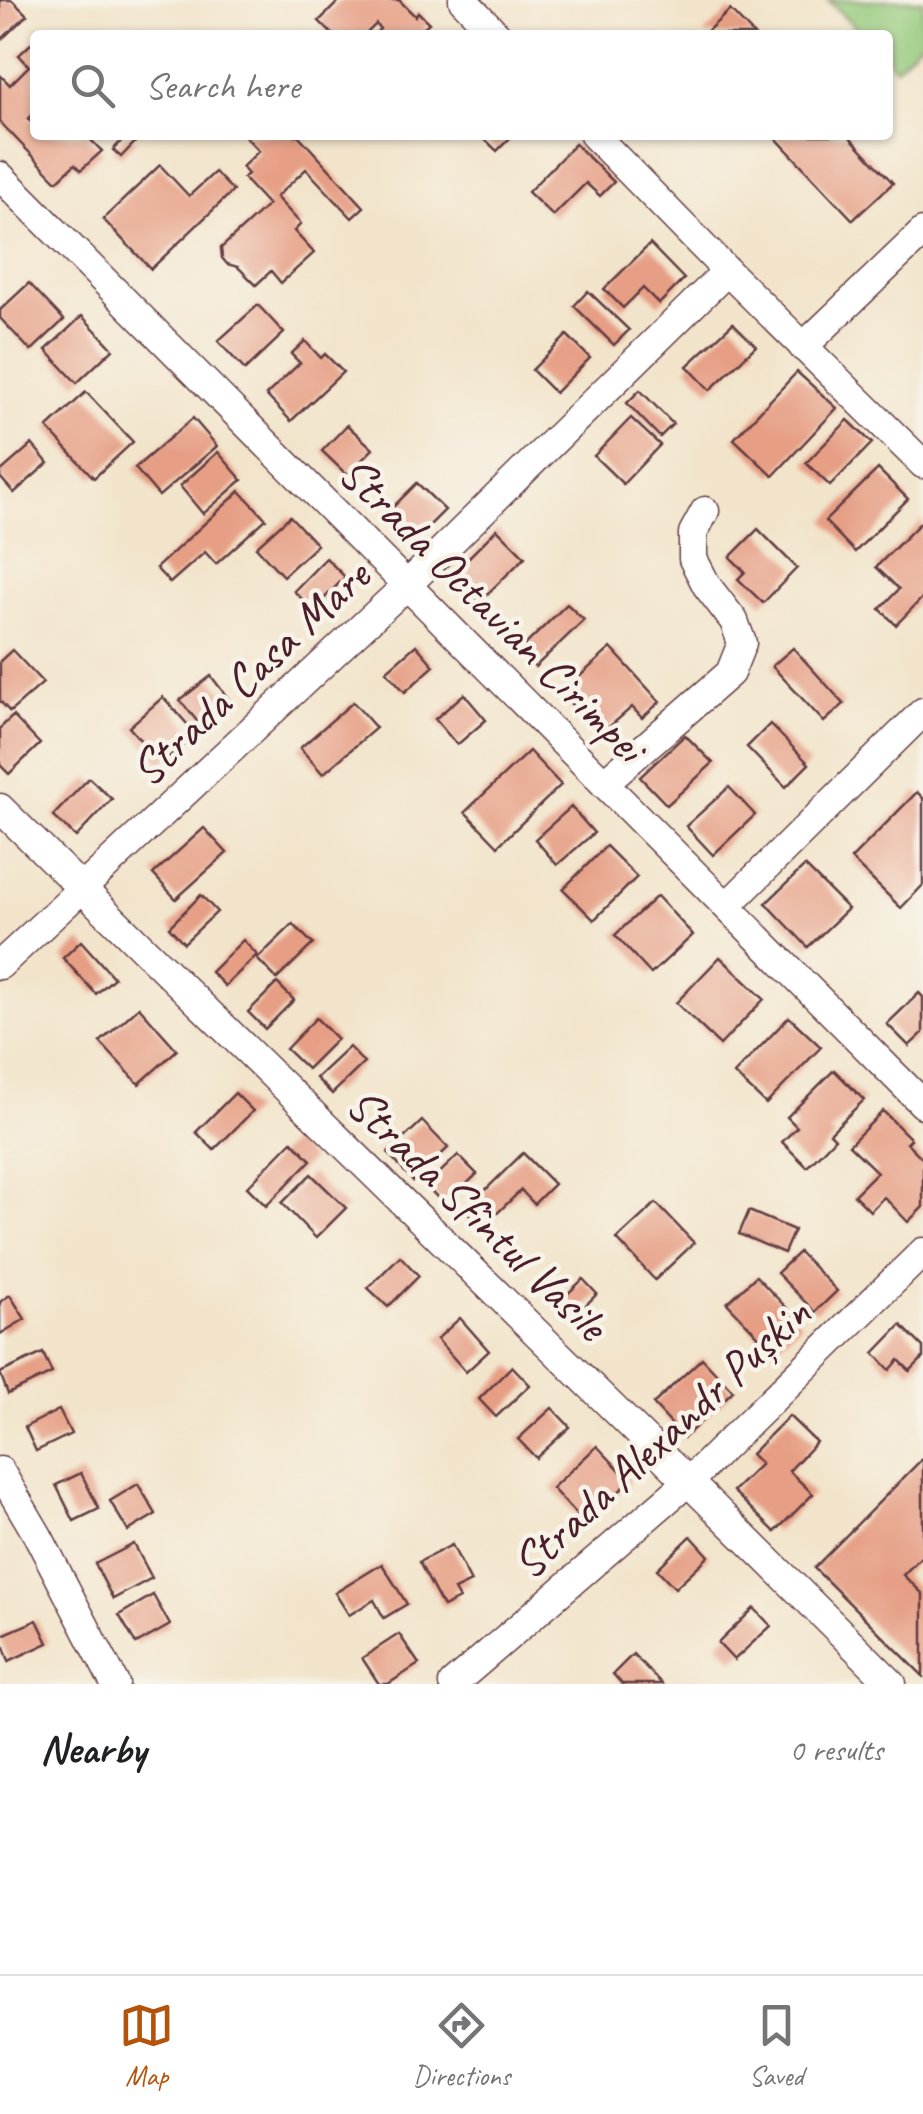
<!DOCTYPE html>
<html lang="en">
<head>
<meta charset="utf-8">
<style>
	:root { --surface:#fff; --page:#f2f2f2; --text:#202124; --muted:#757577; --line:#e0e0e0; --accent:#b45309 }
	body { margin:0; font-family:Caveat,sans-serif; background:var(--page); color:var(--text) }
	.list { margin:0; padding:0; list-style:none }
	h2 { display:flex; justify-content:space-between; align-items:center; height:130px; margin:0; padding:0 40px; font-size:42px }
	h2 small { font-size:32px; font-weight:400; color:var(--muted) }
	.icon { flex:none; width:55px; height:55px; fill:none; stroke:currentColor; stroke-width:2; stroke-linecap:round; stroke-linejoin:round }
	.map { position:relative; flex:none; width:923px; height:1684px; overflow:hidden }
	.search { position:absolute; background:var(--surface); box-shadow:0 2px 8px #0004; left:30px; right:30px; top:30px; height:110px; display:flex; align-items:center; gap:25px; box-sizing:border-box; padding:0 35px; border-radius:10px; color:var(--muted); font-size:38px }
	.sheet { height:290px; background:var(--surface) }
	nav { display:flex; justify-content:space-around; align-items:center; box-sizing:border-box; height:140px; border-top:2px solid var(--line); background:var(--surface); font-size:28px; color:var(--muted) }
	nav a { display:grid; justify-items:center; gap:5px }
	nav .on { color:var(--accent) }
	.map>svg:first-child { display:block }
	.green { fill:#94c97b; stroke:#6f7453; stroke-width:2.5 }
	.building { fill:#e69e84 }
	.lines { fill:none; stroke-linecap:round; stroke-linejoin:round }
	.minor-casing { stroke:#633d43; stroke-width:31 }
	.minor { stroke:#fff; stroke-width:28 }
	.labels { text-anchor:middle; stroke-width:9; stroke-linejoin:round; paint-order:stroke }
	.street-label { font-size:48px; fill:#4a1f2b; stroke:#f7f3e8 }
</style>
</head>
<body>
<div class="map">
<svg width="923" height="1684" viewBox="0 0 923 1684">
	<rect width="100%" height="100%" fill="#f7f3e8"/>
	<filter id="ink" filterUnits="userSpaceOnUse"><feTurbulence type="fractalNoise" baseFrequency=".01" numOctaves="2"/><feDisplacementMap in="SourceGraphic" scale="20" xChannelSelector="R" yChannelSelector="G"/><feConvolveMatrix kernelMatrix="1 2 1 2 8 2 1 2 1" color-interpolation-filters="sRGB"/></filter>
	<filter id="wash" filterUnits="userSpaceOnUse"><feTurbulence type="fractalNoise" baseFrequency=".0048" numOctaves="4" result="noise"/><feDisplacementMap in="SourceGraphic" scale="40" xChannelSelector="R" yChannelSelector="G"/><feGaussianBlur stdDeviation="2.25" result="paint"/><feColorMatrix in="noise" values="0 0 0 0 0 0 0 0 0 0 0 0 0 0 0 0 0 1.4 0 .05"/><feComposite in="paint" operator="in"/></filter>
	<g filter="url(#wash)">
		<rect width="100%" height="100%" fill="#f2e4cb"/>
		<!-- green -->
		<path class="green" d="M 828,0 L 923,0 L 923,40 L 895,68 L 888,60 L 888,35 L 863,35 Z"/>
		<g id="blocks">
			<!-- building -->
			<g class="building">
				<path d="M 0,0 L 12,0 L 27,15 L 0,41 Z"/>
				<path d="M 340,0 L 399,0 L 415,16 L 418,12 L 429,23 L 424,27 L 432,35 L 374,35 L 380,29 L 376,24 L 365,35 L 333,35 L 319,21 Z"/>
				<path d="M 730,10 L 754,35 L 703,35 Z"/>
				<path d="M 35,40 L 35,112 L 28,119 L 30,121 L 35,116 L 35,135 L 86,135 L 102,151 L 81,170 L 75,164 L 57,181 L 0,122 L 0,75 L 10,85 L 29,66 L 19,55 Z"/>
				<path d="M 127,135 L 137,140 L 121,157 L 113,150 Z"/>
				<path d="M 244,135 L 298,135 L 364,207 L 352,218 L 306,169 L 276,197 L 301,224 L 294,231 L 314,253 L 281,283 L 271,271 L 256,285 L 238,267 L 227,264 L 222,258 L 221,248 L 268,205 L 243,178 L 248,174 L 242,167 L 259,151 Z"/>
				<path d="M 480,135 L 513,135 L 497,151 Z"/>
				<path d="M 773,135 L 848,135 L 893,183 L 853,220 Z"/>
				<path d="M 575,144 L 614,182 L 600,196 L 586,183 L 553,216 L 528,192 Z"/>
				<path d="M 160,165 L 189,196 L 215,172 L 233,191 L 151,269 L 103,219 Z"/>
				<path d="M 650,244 L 684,279 L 659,304 L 643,288 L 623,308 L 604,289 Z"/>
				<path d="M 29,283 L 64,320 L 31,351 L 0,318 L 0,310 Z"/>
				<path d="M 588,291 L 629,330 L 614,345 L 574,306 Z"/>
				<path d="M 258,305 L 284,333 L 245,370 L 218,341 Z"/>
				<path d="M 82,316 L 113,349 L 77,383 L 46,350 Z"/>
				<path d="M 733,323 L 756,346 L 710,390 L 687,366 Z"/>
				<path d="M 567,335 L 590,358 L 555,393 L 532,370 Z"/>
				<path d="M 305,341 L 321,358 L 325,354 L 343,372 L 291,421 L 266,395 L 300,363 L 291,354 Z"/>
				<path d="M 797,372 L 837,408 L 773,476 L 734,439 Z"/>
				<path d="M 640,390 L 673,424 L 660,437 L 627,403 Z"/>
				<path d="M 86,392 L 133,442 L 94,478 L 47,428 Z"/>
				<path d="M 193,418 L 217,446 L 159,496 L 135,468 Z"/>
				<path d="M 631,418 L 660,445 L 623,484 L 594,456 Z"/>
				<path d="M 848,420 L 872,443 L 830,486 L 806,463 Z"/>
				<path d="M 347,425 L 373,449 L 347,475 L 322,451 Z"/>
				<path d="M 32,444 L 48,463 L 14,493 L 0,477 L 0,472 Z"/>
				<path d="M 218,452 L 242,480 L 203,514 L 180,486 Z"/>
				<path d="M 878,469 L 908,499 L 855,552 L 825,521 Z"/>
				<path d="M 417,483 L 445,510 L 413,542 L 385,515 Z"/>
				<path d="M 240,491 L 266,519 L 216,564 L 205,552 L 170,583 L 156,568 Z"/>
				<path d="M 290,516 L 317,545 L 283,576 L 256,547 Z"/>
				<path d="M 923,520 L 923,597 L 896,625 L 880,609 L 899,589 L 876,567 Z"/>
				<path d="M 497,529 L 525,557 L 476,605 L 449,577 Z"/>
				<path d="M 758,529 L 797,568 L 763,603 L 738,579 L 745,572 L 730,557 Z"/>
				<path d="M 326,558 L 345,577 L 313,610 L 294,591 Z"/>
				<path d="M 567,604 L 584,620 L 535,667 L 519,651 Z"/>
				<path d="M 416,645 L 434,666 L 405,692 L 386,671 Z"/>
				<path d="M 611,648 L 660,702 L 642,718 L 632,707 L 600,735 L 561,693 Z"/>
				<path d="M 793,648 L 844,704 L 824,722 L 772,666 Z"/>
				<path d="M 12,650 L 43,683 L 10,712 L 0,701 L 0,661 Z"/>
				<path d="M 211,676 L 231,702 L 201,726 L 180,700 Z"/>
				<path d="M 464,694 L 486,720 L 457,745 L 435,719 Z"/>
				<path d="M 163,697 L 196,734 L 161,764 L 129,727 Z"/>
				<path d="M 353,702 L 376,728 L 323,774 L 300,748 Z"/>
				<path d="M 13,716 L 40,744 L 9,774 L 0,765 L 0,728 Z"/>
				<path d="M 770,724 L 809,764 L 786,787 L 747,747 Z"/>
				<path d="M 685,735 L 713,763 L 667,805 L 640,777 Z"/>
				<path d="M 529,751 L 561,785 L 498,846 L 465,812 Z"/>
				<path d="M 89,778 L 112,799 L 76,837 L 53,816 Z"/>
				<path d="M 729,787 L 755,815 L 713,855 L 686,826 Z"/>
				<path d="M 917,792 L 923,798 L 923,885 L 901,908 L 851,859 Z"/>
				<path d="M 571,807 L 594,833 L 557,865 L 535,839 Z"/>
				<path d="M 204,828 L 227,853 L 176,899 L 153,874 Z"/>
				<path d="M 606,846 L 637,877 L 594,920 L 563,889 Z"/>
				<path d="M 805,866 L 848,909 L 808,947 L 766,903 Z"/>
				<path d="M 201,895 L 217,912 L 184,943 L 169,927 Z"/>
				<path d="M 657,896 L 693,935 L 651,974 L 615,935 Z"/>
				<path d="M 293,924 L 313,944 L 277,979 L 257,959 Z"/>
				<path d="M 243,940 L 257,955 L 225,986 L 211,972 Z"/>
				<path d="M 81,941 L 114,978 L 96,994 L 63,958 Z"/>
				<path d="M 720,957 L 764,999 L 720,1045 L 676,1003 Z"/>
				<path d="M 277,983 L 294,1000 L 265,1029 L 248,1012 Z"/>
				<path d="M 919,993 L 923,997 L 923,1033 L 909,1046 L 887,1024 Z"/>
				<path d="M 139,1007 L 177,1050 L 139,1084 L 100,1042 Z"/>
				<path d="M 789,1017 L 821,1047 L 766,1104 L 734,1074 Z"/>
				<path d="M 316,1018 L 337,1039 L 307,1069 L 286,1049 Z"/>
				<path d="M 349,1047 L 364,1063 L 332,1094 L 316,1078 Z"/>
				<path d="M 834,1070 L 864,1100 L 830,1133 L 835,1138 L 807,1167 L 782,1142 L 797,1127 L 787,1117 Z"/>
				<path d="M 235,1093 L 253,1111 L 214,1150 L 196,1132 Z"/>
				<path d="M 883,1111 L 911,1139 L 907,1143 L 923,1159 L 923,1207 L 908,1222 L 884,1197 L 870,1211 L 854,1195 L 877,1172 L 849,1145 Z"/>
				<path d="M 422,1121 L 448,1148 L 413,1181 L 388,1153 Z"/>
				<path d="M 292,1141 L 311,1160 L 266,1206 L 247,1187 Z"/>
				<path d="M 523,1153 L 554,1184 L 534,1204 L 521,1190 L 482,1228 L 465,1210 Z"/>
				<path d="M 458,1155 L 477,1174 L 445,1205 L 426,1186 Z"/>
				<path d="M 311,1174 L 346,1208 L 316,1238 L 282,1203 Z"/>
				<path d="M 656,1203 L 694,1243 L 655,1280 L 617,1239 Z"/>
				<path d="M 749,1211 L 794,1230 L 784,1253 L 739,1234 Z"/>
				<path d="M 799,1252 L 837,1291 L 815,1312 L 777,1273 Z"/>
				<path d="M 400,1256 L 419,1276 L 388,1307 L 368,1288 Z"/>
				<path d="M 756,1276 L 801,1323 L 772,1350 L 727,1303 Z"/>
				<path d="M 583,1279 L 597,1294 L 571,1320 L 556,1305 Z"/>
				<path d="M 10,1295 L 25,1319 L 0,1334 L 0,1302 Z"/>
				<path d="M 460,1318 L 489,1351 L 466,1372 L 437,1339 Z"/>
				<path d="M 901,1325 L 923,1347 L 923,1358 L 910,1371 L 899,1360 L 890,1370 L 874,1353 Z"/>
				<path d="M 43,1353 L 52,1373 L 8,1394 L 0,1373 Z"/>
				<path d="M 702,1358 L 733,1391 L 684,1438 L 653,1404 Z"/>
				<path d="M 512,1366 L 530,1385 L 496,1417 L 479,1399 Z"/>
				<path d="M 552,1408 L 570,1427 L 536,1458 L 518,1439 Z"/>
				<path d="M 59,1410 L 71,1434 L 36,1451 L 25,1427 Z"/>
				<path d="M 789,1416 L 816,1442 L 789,1471 L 813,1494 L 775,1532 L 733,1491 L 761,1464 L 751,1454 Z"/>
				<path d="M 597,1446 L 630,1481 L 585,1524 L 552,1488 Z"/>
				<path d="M 923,1458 L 923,1555 L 903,1575 L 923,1594 L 923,1676 L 814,1568 Z"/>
				<path d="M 81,1473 L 99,1509 L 74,1521 L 56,1485 Z"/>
				<path d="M 138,1484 L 156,1514 L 128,1531 L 110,1501 Z"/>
				<path d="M 691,1536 L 709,1556 L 675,1588 L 657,1569 Z"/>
				<path d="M 134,1544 L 152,1578 L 113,1599 L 95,1564 Z"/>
				<path d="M 452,1545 L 471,1582 L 454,1590 L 459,1599 L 443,1607 L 419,1562 Z"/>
				<path d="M 382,1564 L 407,1604 L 384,1618 L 374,1600 L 349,1615 L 335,1593 Z"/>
				<path d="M 153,1595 L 170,1625 L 136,1644 L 119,1615 Z"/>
				<path d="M 754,1608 L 771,1626 L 734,1660 L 718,1643 Z"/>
				<path d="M 37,1620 L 48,1643 L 9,1661 L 0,1636 Z"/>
				<path d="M 399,1634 L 419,1664 L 388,1684 L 379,1684 L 362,1658 Z"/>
				<path d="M 633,1654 L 662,1684 L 622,1684 L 613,1674 Z"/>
			</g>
		</g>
	</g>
	<g filter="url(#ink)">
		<use href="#blocks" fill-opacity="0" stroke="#633d43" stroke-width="2.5"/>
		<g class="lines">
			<!-- minor casing -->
			<g class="minor-casing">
				<g id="minor">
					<path d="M 463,0 L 497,35"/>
					<path d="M 594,135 L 727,271 L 923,464"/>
					<path d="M 0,176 L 923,1104"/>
					<path d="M 803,347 L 923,232"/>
					<path d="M 604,783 L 730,673 L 742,643 L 734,621 L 707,586 L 693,559 L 693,533 L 705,511"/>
					<path d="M 0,808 C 297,1101 598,1389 892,1684"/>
					<path d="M 727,906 L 923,712"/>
					<path d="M 0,965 L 407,585 L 727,271"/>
					<path d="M 0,1471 L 38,1536 L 115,1684"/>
					<path d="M 453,1684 L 690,1480 L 923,1252"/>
				</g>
			</g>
			<!-- minor -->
			<use href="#minor" class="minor"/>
		</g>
	</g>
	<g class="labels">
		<!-- street labels -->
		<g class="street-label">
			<text transform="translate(493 608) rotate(45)" y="17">Strada Octavian Cirimpei</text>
			<text transform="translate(249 672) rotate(-43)" y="17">Strada Casa Mare</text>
			<text transform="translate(478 1213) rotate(44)" y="17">Strada Sfîntul Vasile</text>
			<text transform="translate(660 1437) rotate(-43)" y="17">Strada Alexandr Pușkin</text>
		</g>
	</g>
</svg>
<div class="search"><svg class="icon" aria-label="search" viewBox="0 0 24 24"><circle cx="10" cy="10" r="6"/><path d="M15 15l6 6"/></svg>Search here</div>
</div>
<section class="sheet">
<h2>Nearby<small>0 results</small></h2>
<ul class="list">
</ul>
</section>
<nav>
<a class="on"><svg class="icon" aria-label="map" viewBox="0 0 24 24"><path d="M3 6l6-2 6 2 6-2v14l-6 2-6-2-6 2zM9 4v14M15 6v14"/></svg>Map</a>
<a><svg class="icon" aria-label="directions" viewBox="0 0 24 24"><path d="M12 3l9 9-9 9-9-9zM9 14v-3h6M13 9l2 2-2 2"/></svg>Directions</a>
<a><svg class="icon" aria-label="saved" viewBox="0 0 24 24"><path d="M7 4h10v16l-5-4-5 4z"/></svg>Saved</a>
</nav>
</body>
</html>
